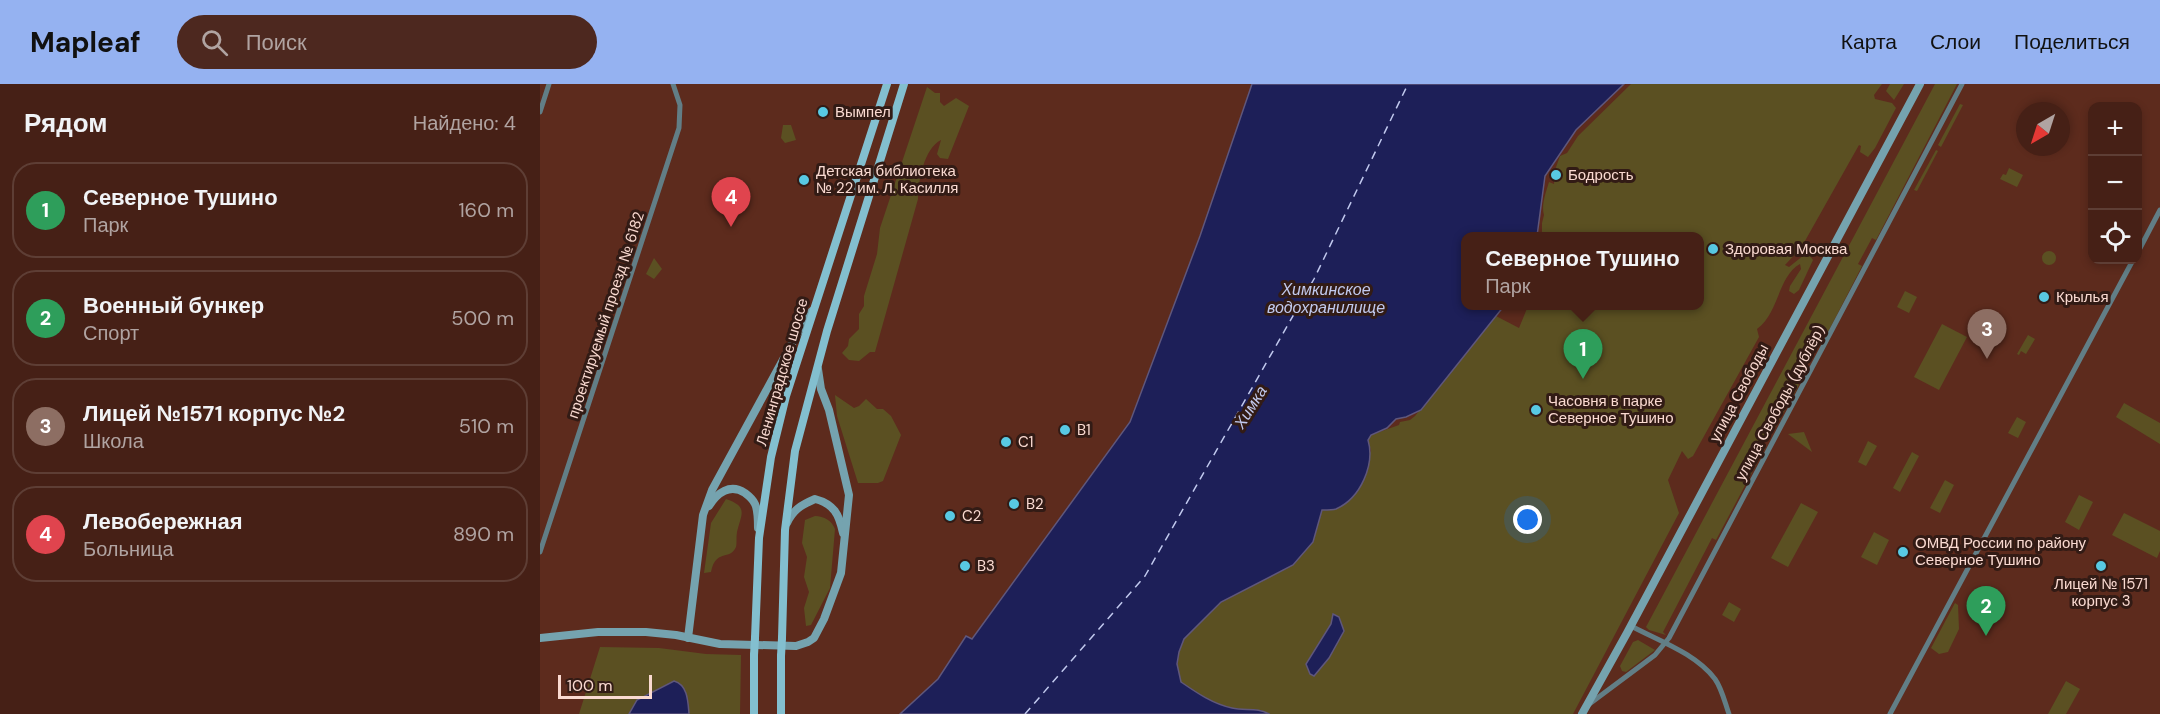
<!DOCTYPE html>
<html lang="ru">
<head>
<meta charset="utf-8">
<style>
	:root { --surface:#462016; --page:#4d281f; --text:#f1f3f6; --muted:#b0a3a1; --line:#5e3e35; --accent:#95b2f1 }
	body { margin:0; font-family:"DM Sans",sans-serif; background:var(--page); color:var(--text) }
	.controls { position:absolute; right:18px; top:18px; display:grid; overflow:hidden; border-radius:12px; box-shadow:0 3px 9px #0003 }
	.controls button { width:54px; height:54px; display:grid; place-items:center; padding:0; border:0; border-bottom:2px solid var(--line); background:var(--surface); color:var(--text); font:30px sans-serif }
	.compass { position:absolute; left:1476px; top:18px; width:54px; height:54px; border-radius:50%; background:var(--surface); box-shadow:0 3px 9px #0003; rotate:219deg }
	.scale { position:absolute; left:18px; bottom:15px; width:94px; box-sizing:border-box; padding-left:6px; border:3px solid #fadad1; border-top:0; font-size:16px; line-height:21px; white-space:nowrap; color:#fadad1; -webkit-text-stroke:4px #321b15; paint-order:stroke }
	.you { position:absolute; left:988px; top:436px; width:21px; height:21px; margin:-15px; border:4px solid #fff; border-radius:50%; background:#1a73e8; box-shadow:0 0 0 9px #1a73e833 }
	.badge { display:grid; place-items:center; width:39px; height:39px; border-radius:50%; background:var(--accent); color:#fff; font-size:20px; font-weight:700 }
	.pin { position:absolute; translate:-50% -50px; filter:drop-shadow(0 2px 3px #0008) }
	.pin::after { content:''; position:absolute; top:32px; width:21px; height:18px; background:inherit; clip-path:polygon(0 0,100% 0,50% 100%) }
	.popup { position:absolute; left:921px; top:148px; width:243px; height:78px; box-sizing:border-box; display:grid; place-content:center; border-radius:12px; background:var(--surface); filter:drop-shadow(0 2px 4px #0005); font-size:20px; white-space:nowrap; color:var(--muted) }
	.popup b { font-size:22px; color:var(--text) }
	.popup::after { content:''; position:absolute; left:50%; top:100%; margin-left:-12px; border:12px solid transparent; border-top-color:var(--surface) }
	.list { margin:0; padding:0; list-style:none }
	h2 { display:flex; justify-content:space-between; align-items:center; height:78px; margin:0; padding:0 24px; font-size:26px }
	h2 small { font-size:20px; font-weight:400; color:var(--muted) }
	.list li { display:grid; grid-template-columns:39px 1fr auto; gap:18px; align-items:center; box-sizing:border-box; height:96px; margin:0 12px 12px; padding:0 12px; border:2px solid var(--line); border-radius:24px }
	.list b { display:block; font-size:22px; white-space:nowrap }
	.list p { margin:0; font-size:20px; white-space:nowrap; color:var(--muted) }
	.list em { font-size:20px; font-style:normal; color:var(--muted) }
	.icon { flex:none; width:33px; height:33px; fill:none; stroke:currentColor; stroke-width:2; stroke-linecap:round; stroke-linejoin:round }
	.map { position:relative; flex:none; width:1620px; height:630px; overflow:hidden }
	header { display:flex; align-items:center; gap:36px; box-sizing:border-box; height:84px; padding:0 30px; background:var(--accent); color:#111 }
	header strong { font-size:28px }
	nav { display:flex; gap:33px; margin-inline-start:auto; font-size:21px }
	.search { width:420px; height:54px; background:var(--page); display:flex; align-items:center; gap:15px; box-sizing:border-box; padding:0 21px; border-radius:33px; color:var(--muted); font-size:22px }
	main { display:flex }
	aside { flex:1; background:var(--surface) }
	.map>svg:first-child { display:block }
	.green { fill:#5b5022 }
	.water { fill:#1d1f58; stroke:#5f577c; stroke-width:1.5 }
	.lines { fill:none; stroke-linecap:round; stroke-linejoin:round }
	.ferry { stroke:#c1c9ee; stroke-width:1.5; stroke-dasharray:8 6; stroke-linecap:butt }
	.street { stroke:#627e86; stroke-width:5 }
	.secondary { stroke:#75a3af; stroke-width:8 }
	.primary { stroke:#83bfcf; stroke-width:8 }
	.primary-bridge { stroke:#83bfcf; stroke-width:8 }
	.poi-dot { fill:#58c9e3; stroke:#321b15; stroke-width:2 }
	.labels { text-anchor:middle; stroke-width:6; stroke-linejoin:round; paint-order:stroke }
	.poi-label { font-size:15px; fill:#fadad1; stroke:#321b15; text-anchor:start }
	.street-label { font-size:15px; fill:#fadad1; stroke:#321b15 }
	.water-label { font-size:16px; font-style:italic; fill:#c1c9ee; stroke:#321b15 }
</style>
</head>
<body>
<header>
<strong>Mapleaf</strong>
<div class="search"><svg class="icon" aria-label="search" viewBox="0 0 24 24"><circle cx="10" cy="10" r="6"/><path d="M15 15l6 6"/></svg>Поиск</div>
<nav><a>Карта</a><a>Слои</a><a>Поделиться</a></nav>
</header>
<main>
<aside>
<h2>Рядом<small>Найдено: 4</small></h2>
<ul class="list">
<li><span class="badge" style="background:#2e9e5b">1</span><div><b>Северное Тушино</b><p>Парк</p></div><em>160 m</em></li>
<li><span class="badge" style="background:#2e9e5b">2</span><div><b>Военный бункер</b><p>Спорт</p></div><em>500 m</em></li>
<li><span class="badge" style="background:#8d6e63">3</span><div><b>Лицей №1571 корпус №2</b><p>Школа</p></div><em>510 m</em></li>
<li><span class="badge" style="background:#e0444e">4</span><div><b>Левобережная</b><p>Больница</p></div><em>890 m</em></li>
</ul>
</aside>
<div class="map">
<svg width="1620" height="630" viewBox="0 0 1620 630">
	<rect width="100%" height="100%" fill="#5d2b1d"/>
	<!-- green -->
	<g class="green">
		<path d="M 1091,0 L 1342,0 L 1334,11 L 1335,15 L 1352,19 L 1356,24 L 1335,64 L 1328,73 L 1320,68 L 1321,62 L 1319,61 L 1261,164 L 1245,181 L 1249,183 L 1264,171 L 1270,172 L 1273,176 L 1259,206 L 1254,210 L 1249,207 L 1250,202 L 1261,185 L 1260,180 C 1238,192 1239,229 1217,245 L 1219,253 L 1153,372 L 1148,375 L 1142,367 L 1128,396 L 1139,429 L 1033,630 L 729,630 C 718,623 705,627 692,624 C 673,620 657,609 641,598 L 637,581 L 639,568 L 644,555 L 681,518 L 753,481 L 773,458 L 782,426 L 831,367 L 828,356 L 831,351 L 859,341 L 860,338 L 870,336 L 875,332 L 956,232 L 979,244 L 988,222 L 1160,222 L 1160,152 L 1012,152 L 1011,148 L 1002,152 L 1002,139 L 1004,131 C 1001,121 1006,108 1009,98 L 1014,100 L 1015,86 L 1020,72 L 1027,69 L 1038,52 Z"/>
		<path d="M 1350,0 L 1364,0 L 1354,16 L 1346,7 Z"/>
		<path d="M 1395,0 L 1417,0 L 1336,156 L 1332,154 L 1318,180 L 1322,182 L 1286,252 L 1283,251 L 1257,299 L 1259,301 L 1232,349 L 1227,347 L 1220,361 L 1225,364 L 1176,456 L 1172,454 L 1123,548 L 1126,551 L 1109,546 L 1106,543 Z"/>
		<path d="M 387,3 L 395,9 L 400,9 L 400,18 L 404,22 L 416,14 L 429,22 L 408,75 L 400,74 L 397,70 L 401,56 C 384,64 378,98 378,115 L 335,268 L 330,268 L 319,277 L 309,276 L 302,269 L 308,262 L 309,255 L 319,245 L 319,230 L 324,222 L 324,212 L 337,170 L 340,144 Z"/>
		<path d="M 1420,20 L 1423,21 L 1401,63 L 1398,61 Z"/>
		<path d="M 243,41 L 251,41 L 256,56 L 245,59 L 241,54 Z"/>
		<path d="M 1396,66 L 1398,67 L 1377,107 L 1374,106 Z"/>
		<path d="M 1469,84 L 1483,91 L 1477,103 L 1460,95 L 1463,90 L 1466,91 Z"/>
		<circle cx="1509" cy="174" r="7"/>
		<path d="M 114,174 L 122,185 L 114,195 L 106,190 Z"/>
		<path d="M 1365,207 L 1377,213 L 1369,229 L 1357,223 Z"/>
		<path d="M 1402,240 L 1427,253 L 1399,306 L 1374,293 Z"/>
		<path d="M 1488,251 L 1495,255 L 1486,270 L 1481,267 L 1479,271 L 1477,270 Z"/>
		<path d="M 295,311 L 314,324 L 319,322 L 326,315 L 337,325 L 343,325 L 351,332 L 361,351 L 343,397 L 338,399 L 318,399 L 297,332 Z"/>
		<path d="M 1584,319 L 1620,339 L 1620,360 L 1576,333 Z"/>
		<path d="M 1477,333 L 1486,338 L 1478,354 L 1468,349 Z"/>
		<path d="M 1264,348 L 1272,368 L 1248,350 Z"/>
		<path d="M 1328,357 L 1337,362 L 1326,382 L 1318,378 Z"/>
		<path d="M 1372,368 L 1379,372 L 1360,408 L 1353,404 Z"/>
		<path d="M 1405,396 L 1414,401 L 1400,429 L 1390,424 Z"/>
		<path d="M 1539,411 L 1553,418 L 1539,446 L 1525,438 Z"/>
		<path d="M 186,415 C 209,423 201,430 197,448 C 196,453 197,459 196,463 C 190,477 176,464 171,488 L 164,489 L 171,439 Z"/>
		<path d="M 1261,419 L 1278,428 L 1248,483 L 1231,474 Z"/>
		<path d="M 1584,429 L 1620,447 L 1620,467 L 1617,474 L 1572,451 Z"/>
		<path d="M 275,432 C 284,432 292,437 295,445 L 290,504 L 271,541 L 266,542 L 264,524 L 269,508 L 264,493 L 267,473 L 262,459 L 265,436 Z"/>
		<path d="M 1334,448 L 1349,456 L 1337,481 L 1321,473 Z"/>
		<path d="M 1189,518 L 1201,525 L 1194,538 L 1182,531 Z"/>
		<path d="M 1415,519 L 1418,521 L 1419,545 L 1408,568 L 1399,570 L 1391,564 Z"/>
		<path d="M 1098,556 L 1115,566 L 1086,588 L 1082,587 L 1080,582 L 1093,558 Z"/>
		<path d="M 60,563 L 119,564 L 166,570 L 201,571 L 200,630 L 149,630 L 148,615 L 134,597 L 98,616 L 89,630 L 39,630 Z"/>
		<path d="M 1526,597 L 1540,605 L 1526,630 L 1508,630 Z"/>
	</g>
	<!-- water -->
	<g class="water">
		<path d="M 712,0 L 1084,0 L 1036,46 L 1005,92 L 997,152 L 926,152 L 926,222 L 964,222 L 881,326 L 866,333 L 856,335 L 847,344 L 831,351 L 828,356 C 835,380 821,414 796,425 C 793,426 786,426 782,426 L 773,458 L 753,481 L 681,518 L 644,555 L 639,568 L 637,580 L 641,598 C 657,609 673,620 692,624 C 705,627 718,623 729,630 L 360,630 L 398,595 L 426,552 L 432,555 L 590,338 L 660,152 Z"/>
		<path d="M 793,530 L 799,533 L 804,547 L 789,574 L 774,592 L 770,590 L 766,580 L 791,540 Z"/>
		<path d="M 134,597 C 148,601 148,618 149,630 L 89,630 L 97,616 Z"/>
	</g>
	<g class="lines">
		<!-- ferry -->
		<path class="ferry" d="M 485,630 L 605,492 L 774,195 L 868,0"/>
		<!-- street -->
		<g class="street">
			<path d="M 0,28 L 9,0"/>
			<path d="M 1598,168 L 1620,126"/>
			<path d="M 0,468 L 139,44 L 140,21 L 133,0"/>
			<path d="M 1091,542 C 1119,557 1155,569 1175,595 C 1182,605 1185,619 1189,630"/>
			<path d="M 1048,621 L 1115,571 L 1129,554 L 1422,0"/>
			<path d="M 1350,630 L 1593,176"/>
		</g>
		<!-- secondary -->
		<g class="secondary">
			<path d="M 169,422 C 177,409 190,399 205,409 C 209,412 213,415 215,420 C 218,426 218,436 218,444"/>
			<path d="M 247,439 C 253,426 261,421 275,415 C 294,420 299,430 303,449"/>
			<path d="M 0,554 L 58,548 L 106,548 L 136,551 L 180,560 L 256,562 L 268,558 L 274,554 L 284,535 L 301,489 L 309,411 L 289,326 L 281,305 L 278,285"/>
			<path d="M 148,554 L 163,431 L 172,406 L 263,239 L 272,227"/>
			<path d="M 1042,630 L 1087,549 L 1380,0"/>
		</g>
		<!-- primary -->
		<g class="primary">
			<path d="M 215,554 L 219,454 L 231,373 L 246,312 L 347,0"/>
			<path d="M 242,554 L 245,446 L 255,367 L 287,247 L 364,0"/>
			<path d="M 214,630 L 214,571"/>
			<path d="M 241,630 L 241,572"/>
		</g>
		<!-- primary-bridge -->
		<g class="primary-bridge">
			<path d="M 214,571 L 215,554"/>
			<path d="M 241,572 L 242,554"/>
		</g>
	</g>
	<!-- markers -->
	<g class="poi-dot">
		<circle cx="283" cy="28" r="6"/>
		<circle cx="1016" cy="91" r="6"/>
		<circle cx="264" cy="96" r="6"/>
		<circle cx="1173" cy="165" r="6"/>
		<circle cx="1504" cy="213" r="6"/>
		<circle cx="996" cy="326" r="6"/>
		<circle cx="525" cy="346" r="6"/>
		<circle cx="466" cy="358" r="6"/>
		<circle cx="474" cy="420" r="6"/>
		<circle cx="410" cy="432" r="6"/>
		<circle cx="1363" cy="468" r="6"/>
		<circle cx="425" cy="482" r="6"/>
		<circle cx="1561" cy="482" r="6"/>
	</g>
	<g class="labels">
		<!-- poi labels -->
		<g class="poi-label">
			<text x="295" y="33">Вымпел</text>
			<text x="276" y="92">Детская библиотека<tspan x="276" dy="17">№ 22 им. Л. Касилля</tspan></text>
			<text x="1028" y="96">Бодрость</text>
			<text x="1185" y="170">Здоровая Москва</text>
			<text x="1516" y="218">Крылья</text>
			<text x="1008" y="322">Часовня в парке<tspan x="1008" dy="17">Северное Тушино</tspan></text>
			<text x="537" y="351">B1</text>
			<text x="478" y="363">C1</text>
			<text x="486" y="425">B2</text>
			<text x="422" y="437">C2</text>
			<text x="1375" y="464">ОМВД России по району<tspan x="1375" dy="17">Северное Тушино</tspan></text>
			<text x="437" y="487">B3</text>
			<text x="1561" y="505" text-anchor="middle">Лицей № 1571<tspan x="1561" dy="17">корпус 3</tspan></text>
		</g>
		<!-- street labels -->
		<g class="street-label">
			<text transform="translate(66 231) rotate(-72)" y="5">проектируемый проезд № 6182</text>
			<text transform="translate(242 288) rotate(-74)" y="5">Ленинградское шоссе</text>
			<text transform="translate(1199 309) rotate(-62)" y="5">улица Свободы</text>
			<text transform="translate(1240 319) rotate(-62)" y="5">улица Свободы (дублёр)</text>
		</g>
		<!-- water labels -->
		<g class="water-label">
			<text x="786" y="211">Химкинское<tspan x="786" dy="18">водохранилище</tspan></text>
			<text transform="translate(710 323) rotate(-58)" y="6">Химка</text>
		</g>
	</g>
</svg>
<div class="controls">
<button>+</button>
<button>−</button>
<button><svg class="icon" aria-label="locate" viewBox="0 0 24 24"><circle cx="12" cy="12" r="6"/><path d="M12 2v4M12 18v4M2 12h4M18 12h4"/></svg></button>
</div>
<svg class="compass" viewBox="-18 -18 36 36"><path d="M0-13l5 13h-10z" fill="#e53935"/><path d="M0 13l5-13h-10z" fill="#b0a3a1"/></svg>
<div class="scale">100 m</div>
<div class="you"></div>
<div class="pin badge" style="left:1043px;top:295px;background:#2e9e5b">1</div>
<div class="popup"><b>Северное Тушино</b>Парк</div>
<div class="pin badge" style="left:1446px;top:552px;background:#2e9e5b">2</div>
<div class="pin badge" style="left:1447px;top:275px;background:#8d6e63">3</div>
<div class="pin badge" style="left:191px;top:143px;background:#e0444e">4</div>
</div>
</main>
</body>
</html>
